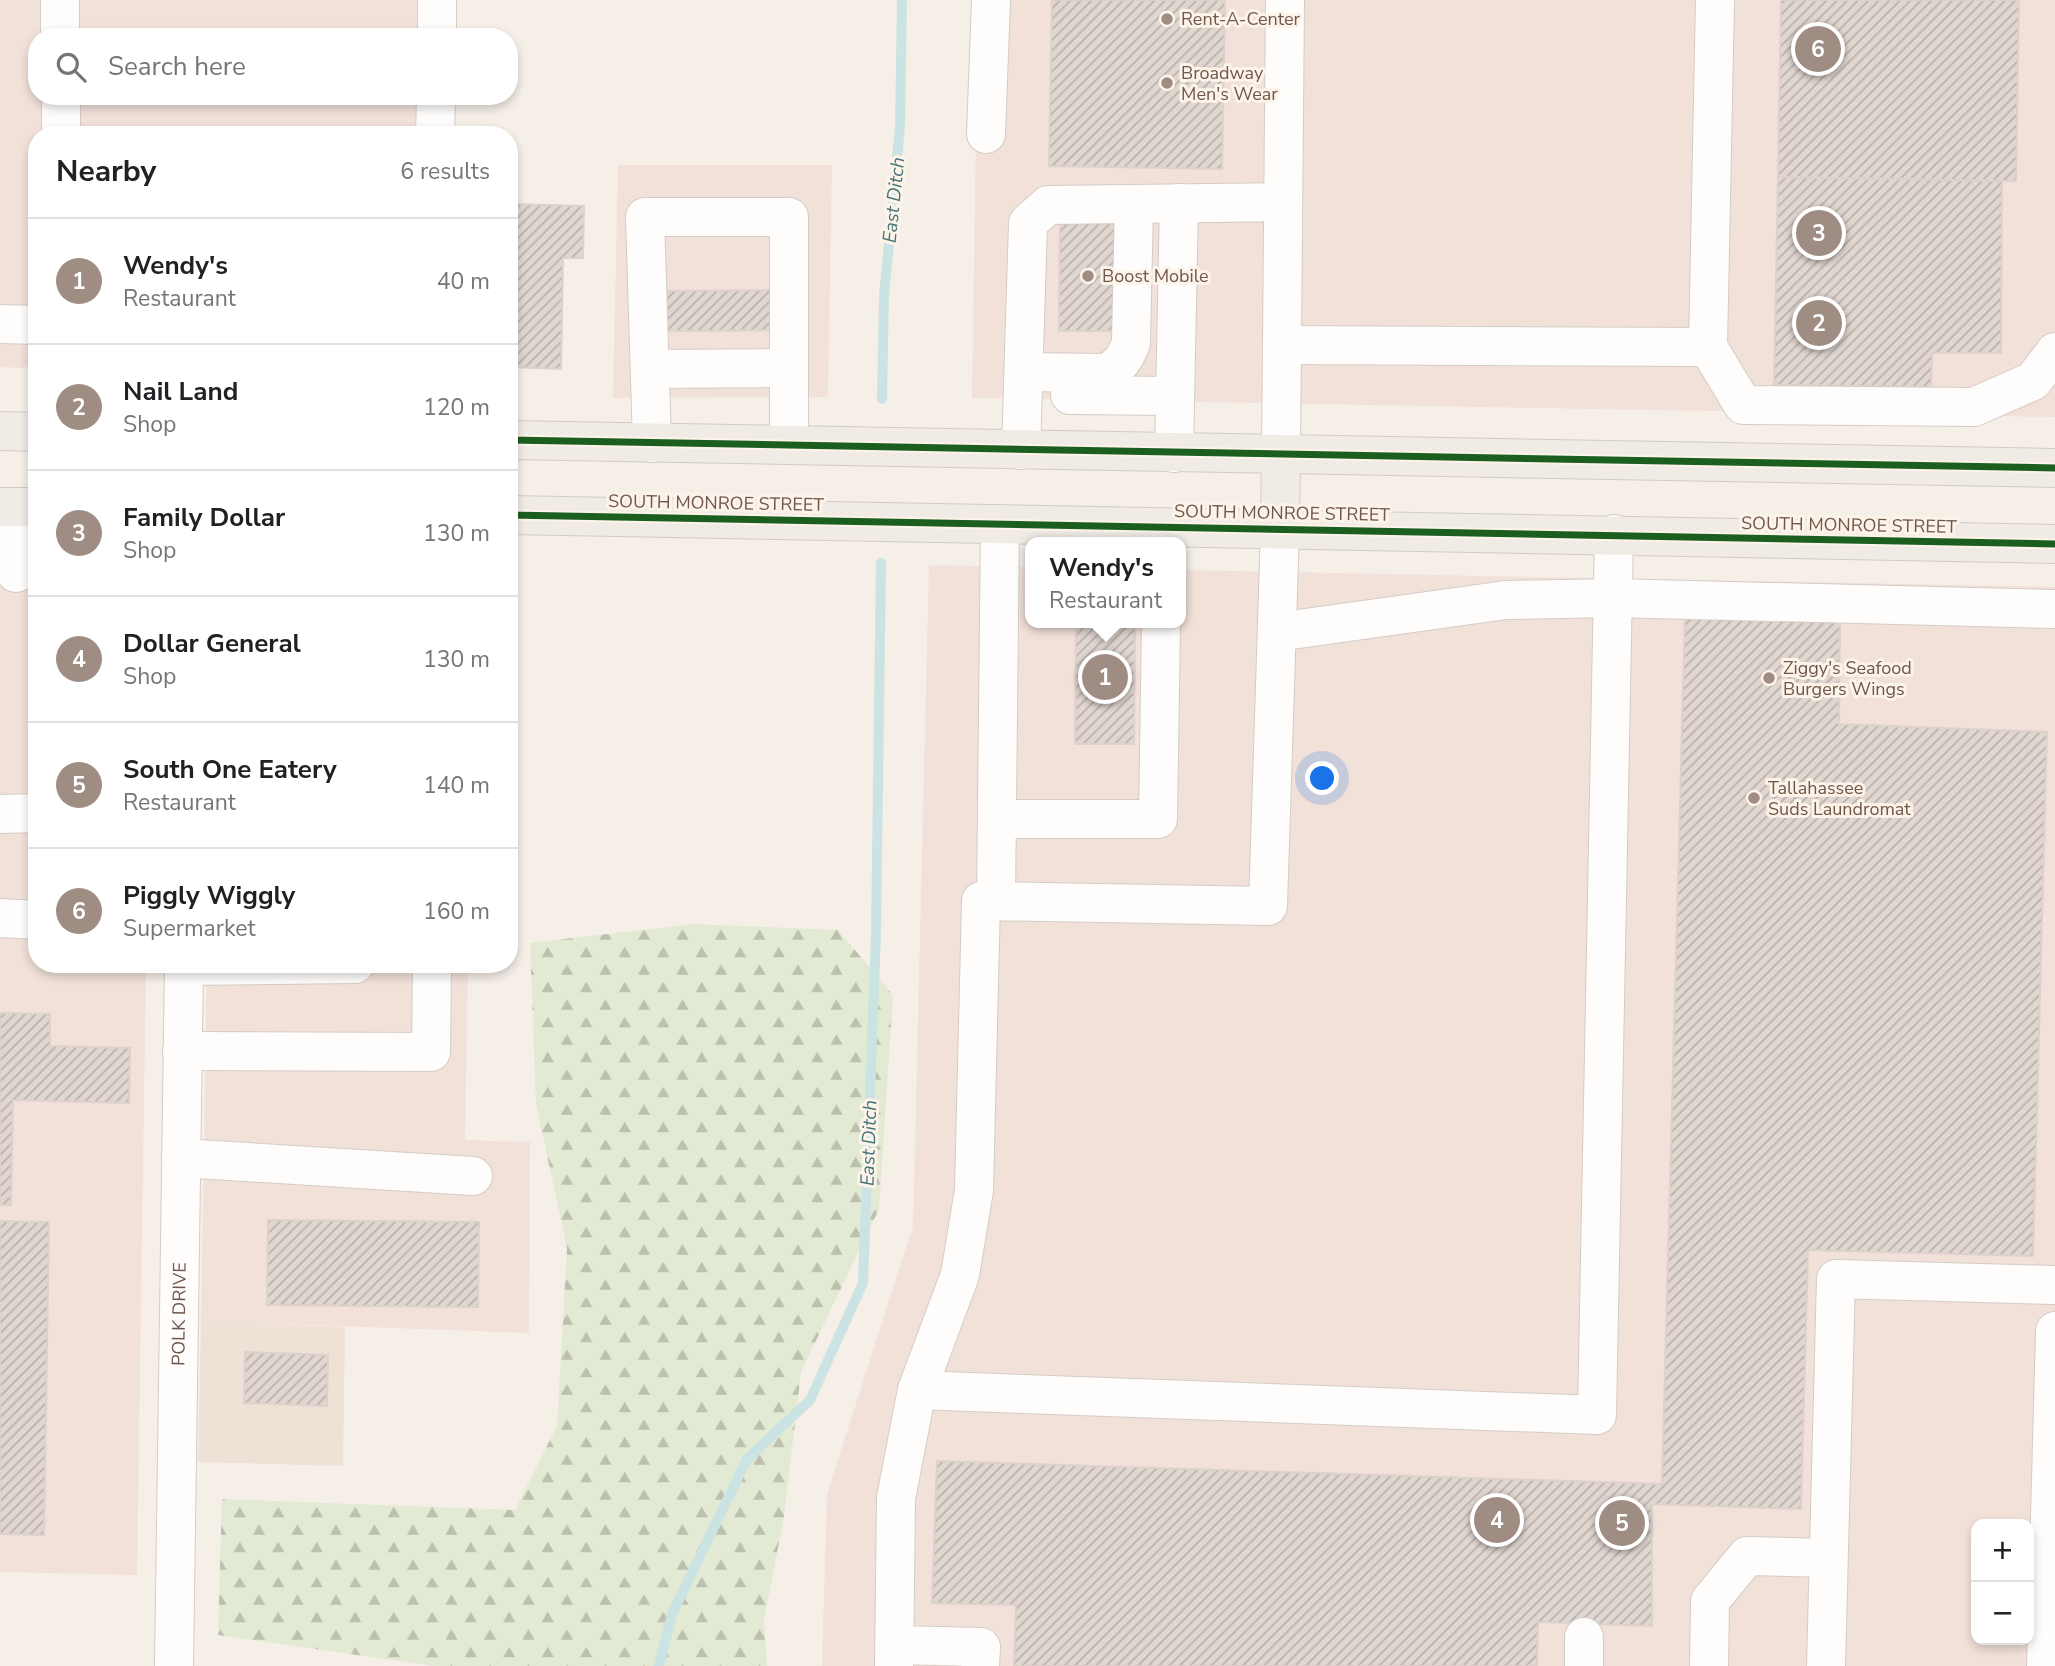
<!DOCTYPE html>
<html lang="en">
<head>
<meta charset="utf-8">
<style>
	:root { --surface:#fff; --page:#f6f6f6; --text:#202124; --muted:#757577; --line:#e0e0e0; --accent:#9f8c83 }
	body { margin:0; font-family:"Nunito Sans",sans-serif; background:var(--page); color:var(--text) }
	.controls { position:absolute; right:21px; bottom:21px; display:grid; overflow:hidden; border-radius:14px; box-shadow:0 4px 10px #0003 }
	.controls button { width:63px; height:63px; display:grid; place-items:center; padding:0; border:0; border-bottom:2px solid var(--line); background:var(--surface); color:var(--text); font:35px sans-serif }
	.you { position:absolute; left:1323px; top:779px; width:24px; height:24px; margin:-18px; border:5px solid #fff; border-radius:50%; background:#1a73e8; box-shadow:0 0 0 10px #1a73e833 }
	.badge { display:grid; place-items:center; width:46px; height:46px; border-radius:50%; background:var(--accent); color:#fff; font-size:23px; font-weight:700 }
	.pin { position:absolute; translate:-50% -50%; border:4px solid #fff; box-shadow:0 2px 7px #0006 }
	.popup { position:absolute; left:1025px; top:537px; width:161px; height:91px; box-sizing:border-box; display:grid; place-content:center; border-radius:14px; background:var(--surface); filter:drop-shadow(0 2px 5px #0005); font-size:23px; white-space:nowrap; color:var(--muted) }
	.popup b { font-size:26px; color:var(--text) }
	.popup::after { content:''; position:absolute; left:50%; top:100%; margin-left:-14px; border:14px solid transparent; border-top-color:var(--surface) }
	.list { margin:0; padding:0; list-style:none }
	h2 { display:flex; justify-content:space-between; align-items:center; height:91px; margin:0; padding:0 28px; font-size:30px }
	h2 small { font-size:23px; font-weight:400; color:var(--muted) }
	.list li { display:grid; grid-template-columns:46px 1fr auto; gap:21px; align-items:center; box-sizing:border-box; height:126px; padding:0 28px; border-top:2px solid var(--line) }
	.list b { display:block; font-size:26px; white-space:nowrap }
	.list p { margin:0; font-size:23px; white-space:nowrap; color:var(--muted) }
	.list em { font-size:23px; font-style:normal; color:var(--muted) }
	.icon { flex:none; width:38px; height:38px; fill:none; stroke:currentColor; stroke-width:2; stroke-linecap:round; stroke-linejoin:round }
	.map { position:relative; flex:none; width:2055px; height:1666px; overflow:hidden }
	.search { position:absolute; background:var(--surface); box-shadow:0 4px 10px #0003; left:28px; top:28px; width:490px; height:77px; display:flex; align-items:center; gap:18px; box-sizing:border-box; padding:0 24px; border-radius:28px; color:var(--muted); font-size:26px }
	.panel { position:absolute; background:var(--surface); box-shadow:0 4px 10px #0003; left:28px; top:126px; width:490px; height:847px; border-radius:28px }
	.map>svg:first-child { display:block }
	.residential { fill:#eee1d6 }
	.commercial { fill:#f2e1d9; fill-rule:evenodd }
	.forest { fill:url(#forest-firs) }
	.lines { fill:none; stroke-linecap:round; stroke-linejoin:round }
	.stream { stroke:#cce3e3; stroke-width:10 }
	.building { fill:url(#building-hatch); stroke:#ddd2cb; stroke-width:2 }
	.minor-casing { stroke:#d4ccc7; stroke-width:40 }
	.major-casing { stroke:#d3cbc6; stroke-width:40 }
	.minor { stroke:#fefdfc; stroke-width:38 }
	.major { stroke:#f0ebe5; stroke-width:38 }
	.cycleway-casing { stroke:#fdf4e9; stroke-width:11 }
	.cycleway { stroke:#1b5e20; stroke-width:7 }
	.poi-dot { fill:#9f8c83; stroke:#fdf4e9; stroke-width:2.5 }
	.labels { text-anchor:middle; stroke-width:6; stroke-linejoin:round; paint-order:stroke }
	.poi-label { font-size:18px; fill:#70564c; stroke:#fdf4e9; text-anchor:start }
	.street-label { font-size:18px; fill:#70564c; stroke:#fdf4e9 }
	.water-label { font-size:19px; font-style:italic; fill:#44757b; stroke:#fdf4e9 }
</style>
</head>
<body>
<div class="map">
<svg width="2055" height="1666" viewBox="0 0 2055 1666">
	<defs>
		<pattern id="forest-firs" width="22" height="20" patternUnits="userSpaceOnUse" patternTransform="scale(1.75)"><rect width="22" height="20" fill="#e3ead4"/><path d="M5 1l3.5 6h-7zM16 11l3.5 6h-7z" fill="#bcc0ae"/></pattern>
		<pattern id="building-hatch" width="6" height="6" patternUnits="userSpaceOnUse" patternTransform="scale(1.75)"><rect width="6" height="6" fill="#e1d7d1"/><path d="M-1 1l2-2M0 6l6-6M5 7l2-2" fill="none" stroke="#bbb1ac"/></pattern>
	</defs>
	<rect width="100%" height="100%" fill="#f5efe8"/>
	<!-- residential -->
	<path class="residential" d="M 201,1321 L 345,1327 L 343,1466 L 198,1462 Z"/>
	<!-- commercial -->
	<g class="commercial">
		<path d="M 0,0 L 420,0 L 419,37 L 37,37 L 37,96 L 419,96 L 419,135 L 37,135 L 37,363 L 22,368 L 0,367 Z"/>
		<path d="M 978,0 L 2055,0 L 2055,417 L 972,398 Z"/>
		<path d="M 618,165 L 832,165 L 828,397 L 613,398 Z"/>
		<path d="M 0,547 L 37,547 L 37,964 L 146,964 L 137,1575 L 0,1572 Z"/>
		<path d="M 929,565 L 1030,567 L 1030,623 L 1180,623 L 1180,570 L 2055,587 L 2055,1666 L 822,1666 L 827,1494 L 913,1226 ZM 1976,1524 L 2029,1524 L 2029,1640 L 1976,1640 Z"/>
		<path d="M 207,964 L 468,964 L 465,1140 L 530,1142 L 529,1333 L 201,1321 Z"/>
	</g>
	<!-- forest -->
	<path class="forest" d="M 693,924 L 838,930 L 893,995 L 879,1209 L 801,1372 L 784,1517 L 764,1620 L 767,1666 L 434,1666 L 218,1635 L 222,1499 L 515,1510 L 557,1426 L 567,1248 L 536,1104 L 530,943 Z"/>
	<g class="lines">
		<!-- stream -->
		<g class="stream">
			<path d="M 882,399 L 884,296 L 900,127 L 902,0"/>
			<path d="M 659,1666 L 672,1614 L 747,1459 L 810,1400 L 863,1283 L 876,933 L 881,563"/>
		</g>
	</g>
	<!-- building -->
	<g class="building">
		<path d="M 1052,0 L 1225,0 L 1222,169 L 1049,166 Z"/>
		<path d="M 1781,0 L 2019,0 L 2016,181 L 1778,177 Z"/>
		<path d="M 307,133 L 393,135 L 307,135 Z"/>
		<path d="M 1778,177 L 2002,181 L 2001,353 L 1932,353 L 1931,387 L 1774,385 Z"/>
		<path d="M 509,204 L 584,206 L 583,258 L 563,258 L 561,369 L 509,367 Z"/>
		<path d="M 1060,221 L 1117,222 L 1116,331 L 1059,331 Z"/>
		<path d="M 783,290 L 783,330 L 665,331 L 664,291 Z"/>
		<path d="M 1685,617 L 1840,621 L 1839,724 L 2047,732 L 2033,1256 L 1808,1250 L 1801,1509 L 1652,1504 L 1652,1626 L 1538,1622 L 1537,1666 L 1014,1666 L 1016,1605 L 932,1603 L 937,1461 L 1662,1484 Z"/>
		<path d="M 1076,623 L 1135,623 L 1134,744 L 1075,744 Z"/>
		<path d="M 0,1013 L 50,1014 L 50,1046 L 130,1048 L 129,1103 L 13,1100 L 11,1205 L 0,1205 Z"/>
		<path d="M 268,1220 L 479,1222 L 478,1307 L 267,1305 Z"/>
		<path d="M 0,1221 L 49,1222 L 44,1535 L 0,1534 Z"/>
		<path d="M 245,1352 L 328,1355 L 327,1406 L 244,1403 Z"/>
	</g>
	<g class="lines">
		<!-- minor casing -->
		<g class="minor-casing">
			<g id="minor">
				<path d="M 60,0 L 60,37"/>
				<path d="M 437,37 L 437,0"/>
				<path d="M 61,96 L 61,135"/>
				<path d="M 986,134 L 991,0"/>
				<path d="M 435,135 L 436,96"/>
				<path d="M 0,324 L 37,325"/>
				<path d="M 1282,345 L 1708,347 L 1715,0"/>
				<path d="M 1708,347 L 1743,405 L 1974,407 L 2033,381 L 2055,352"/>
				<path d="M 650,369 L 789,368"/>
				<path d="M 1024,372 L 1106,373 C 1120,366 1125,358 1131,343 L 1134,204"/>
				<path d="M 1070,395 L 1175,396"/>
				<path d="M 652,443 L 645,217 L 789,217 L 789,445"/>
				<path d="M 1021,450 L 1028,223 L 1048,205 L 1283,202"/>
				<path d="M 1174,453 L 1179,203"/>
				<path d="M 1281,455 L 1285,0"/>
				<path d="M 16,573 L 16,507"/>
				<path d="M 1277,632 L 1506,600 L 1613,598 L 2055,609"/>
				<path d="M 0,814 L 37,813"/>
				<path d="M 997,819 L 1158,819 L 1161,623"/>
				<path d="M 996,901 L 1000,524"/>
				<path d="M 0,918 L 37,920"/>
				<path d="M 184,966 L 355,964"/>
				<path d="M 182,1051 L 431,1052 L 432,964"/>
				<path d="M 181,1158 L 473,1176"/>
				<path d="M 917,1390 L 1597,1415 L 1614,534"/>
				<path d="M 895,1645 L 981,1647 L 980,1666"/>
				<path id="s1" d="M 174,1666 L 184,964"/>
				<path d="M 894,1666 L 896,1498 L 917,1390 L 960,1275 L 974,1190 L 981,901 L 1268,906 L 1280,529"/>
				<path d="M 1584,1666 L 1584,1637"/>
				<path d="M 1709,1666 L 1710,1601 L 1747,1556 L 1828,1558"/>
				<path d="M 1826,1666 L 1836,1279 L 2055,1285"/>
				<path d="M 2046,1666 L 2055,1331"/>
			</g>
		</g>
		<!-- major casing -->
		<g class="major-casing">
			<g id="major">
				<path d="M 0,431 L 37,432"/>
				<path d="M 509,440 L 2055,468"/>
				<path d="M 0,507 L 37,507"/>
				<path d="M 509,515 L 2055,544"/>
				<path d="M 1280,529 L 1281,455"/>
			</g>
		</g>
		<!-- minor -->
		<use href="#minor" class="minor"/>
		<!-- major -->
		<use href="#major" class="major"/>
		<!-- cycleway casing -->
		<g class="cycleway-casing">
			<g id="cycleway">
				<path d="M 509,440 L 2055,468"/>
				<path d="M 509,515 L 2055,544"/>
			</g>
		</g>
		<!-- cycleway -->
		<use href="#cycleway" class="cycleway"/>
	</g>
	<!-- markers -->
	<g class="poi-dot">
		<circle cx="1167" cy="19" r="7"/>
		<circle cx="1167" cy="83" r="7"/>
		<circle cx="1088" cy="276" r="7"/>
		<circle cx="1769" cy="678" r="7"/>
		<circle cx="1754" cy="798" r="7"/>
	</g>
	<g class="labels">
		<!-- poi labels -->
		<g class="poi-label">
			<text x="1181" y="25">Rent-A-Center</text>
			<text x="1181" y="79">Broadway<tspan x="1181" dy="21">Men's Wear</tspan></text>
			<text x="1102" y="282">Boost Mobile</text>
			<text x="1783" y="674">Ziggy's Seafood<tspan x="1783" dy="21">Burgers Wings</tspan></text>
			<text x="1768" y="794">Tallahassee<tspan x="1768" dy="21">Suds Laundromat</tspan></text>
		</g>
		<!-- street labels -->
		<g class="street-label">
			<text transform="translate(716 503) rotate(1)" y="6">SOUTH MONROE STREET</text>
			<text transform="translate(1282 513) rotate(1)" y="6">SOUTH MONROE STREET</text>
			<text transform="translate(1849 525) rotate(1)" y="6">SOUTH MONROE STREET</text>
			<text dy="6" stroke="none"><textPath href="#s1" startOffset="352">POLK DRIVE</textPath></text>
		</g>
		<!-- water labels -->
		<g class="water-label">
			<text transform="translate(893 200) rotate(-84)" y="7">East Ditch</text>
			<text transform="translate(868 1143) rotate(-88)" y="7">East Ditch</text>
		</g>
	</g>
</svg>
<div class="controls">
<button>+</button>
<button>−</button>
</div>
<div class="you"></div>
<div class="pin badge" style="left:1105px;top:677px">1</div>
<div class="popup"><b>Wendy's</b>Restaurant</div>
<div class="pin badge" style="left:1819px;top:323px">2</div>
<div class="pin badge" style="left:1819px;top:233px">3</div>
<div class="pin badge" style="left:1497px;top:1520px">4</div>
<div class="pin badge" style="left:1622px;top:1523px">5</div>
<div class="pin badge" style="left:1818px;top:49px">6</div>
<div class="search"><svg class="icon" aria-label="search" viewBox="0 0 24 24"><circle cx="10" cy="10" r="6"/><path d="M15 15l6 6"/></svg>Search here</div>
<section class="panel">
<h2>Nearby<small>6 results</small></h2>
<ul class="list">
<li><span class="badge">1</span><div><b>Wendy's</b><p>Restaurant</p></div><em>40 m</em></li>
<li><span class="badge">2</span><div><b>Nail Land</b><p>Shop</p></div><em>120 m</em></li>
<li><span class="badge">3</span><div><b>Family Dollar</b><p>Shop</p></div><em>130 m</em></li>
<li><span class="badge">4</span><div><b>Dollar General</b><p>Shop</p></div><em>130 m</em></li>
<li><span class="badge">5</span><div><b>South One Eatery</b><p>Restaurant</p></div><em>140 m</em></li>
<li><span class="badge">6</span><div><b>Piggly Wiggly</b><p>Supermarket</p></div><em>160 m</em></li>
</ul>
</section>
</div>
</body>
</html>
